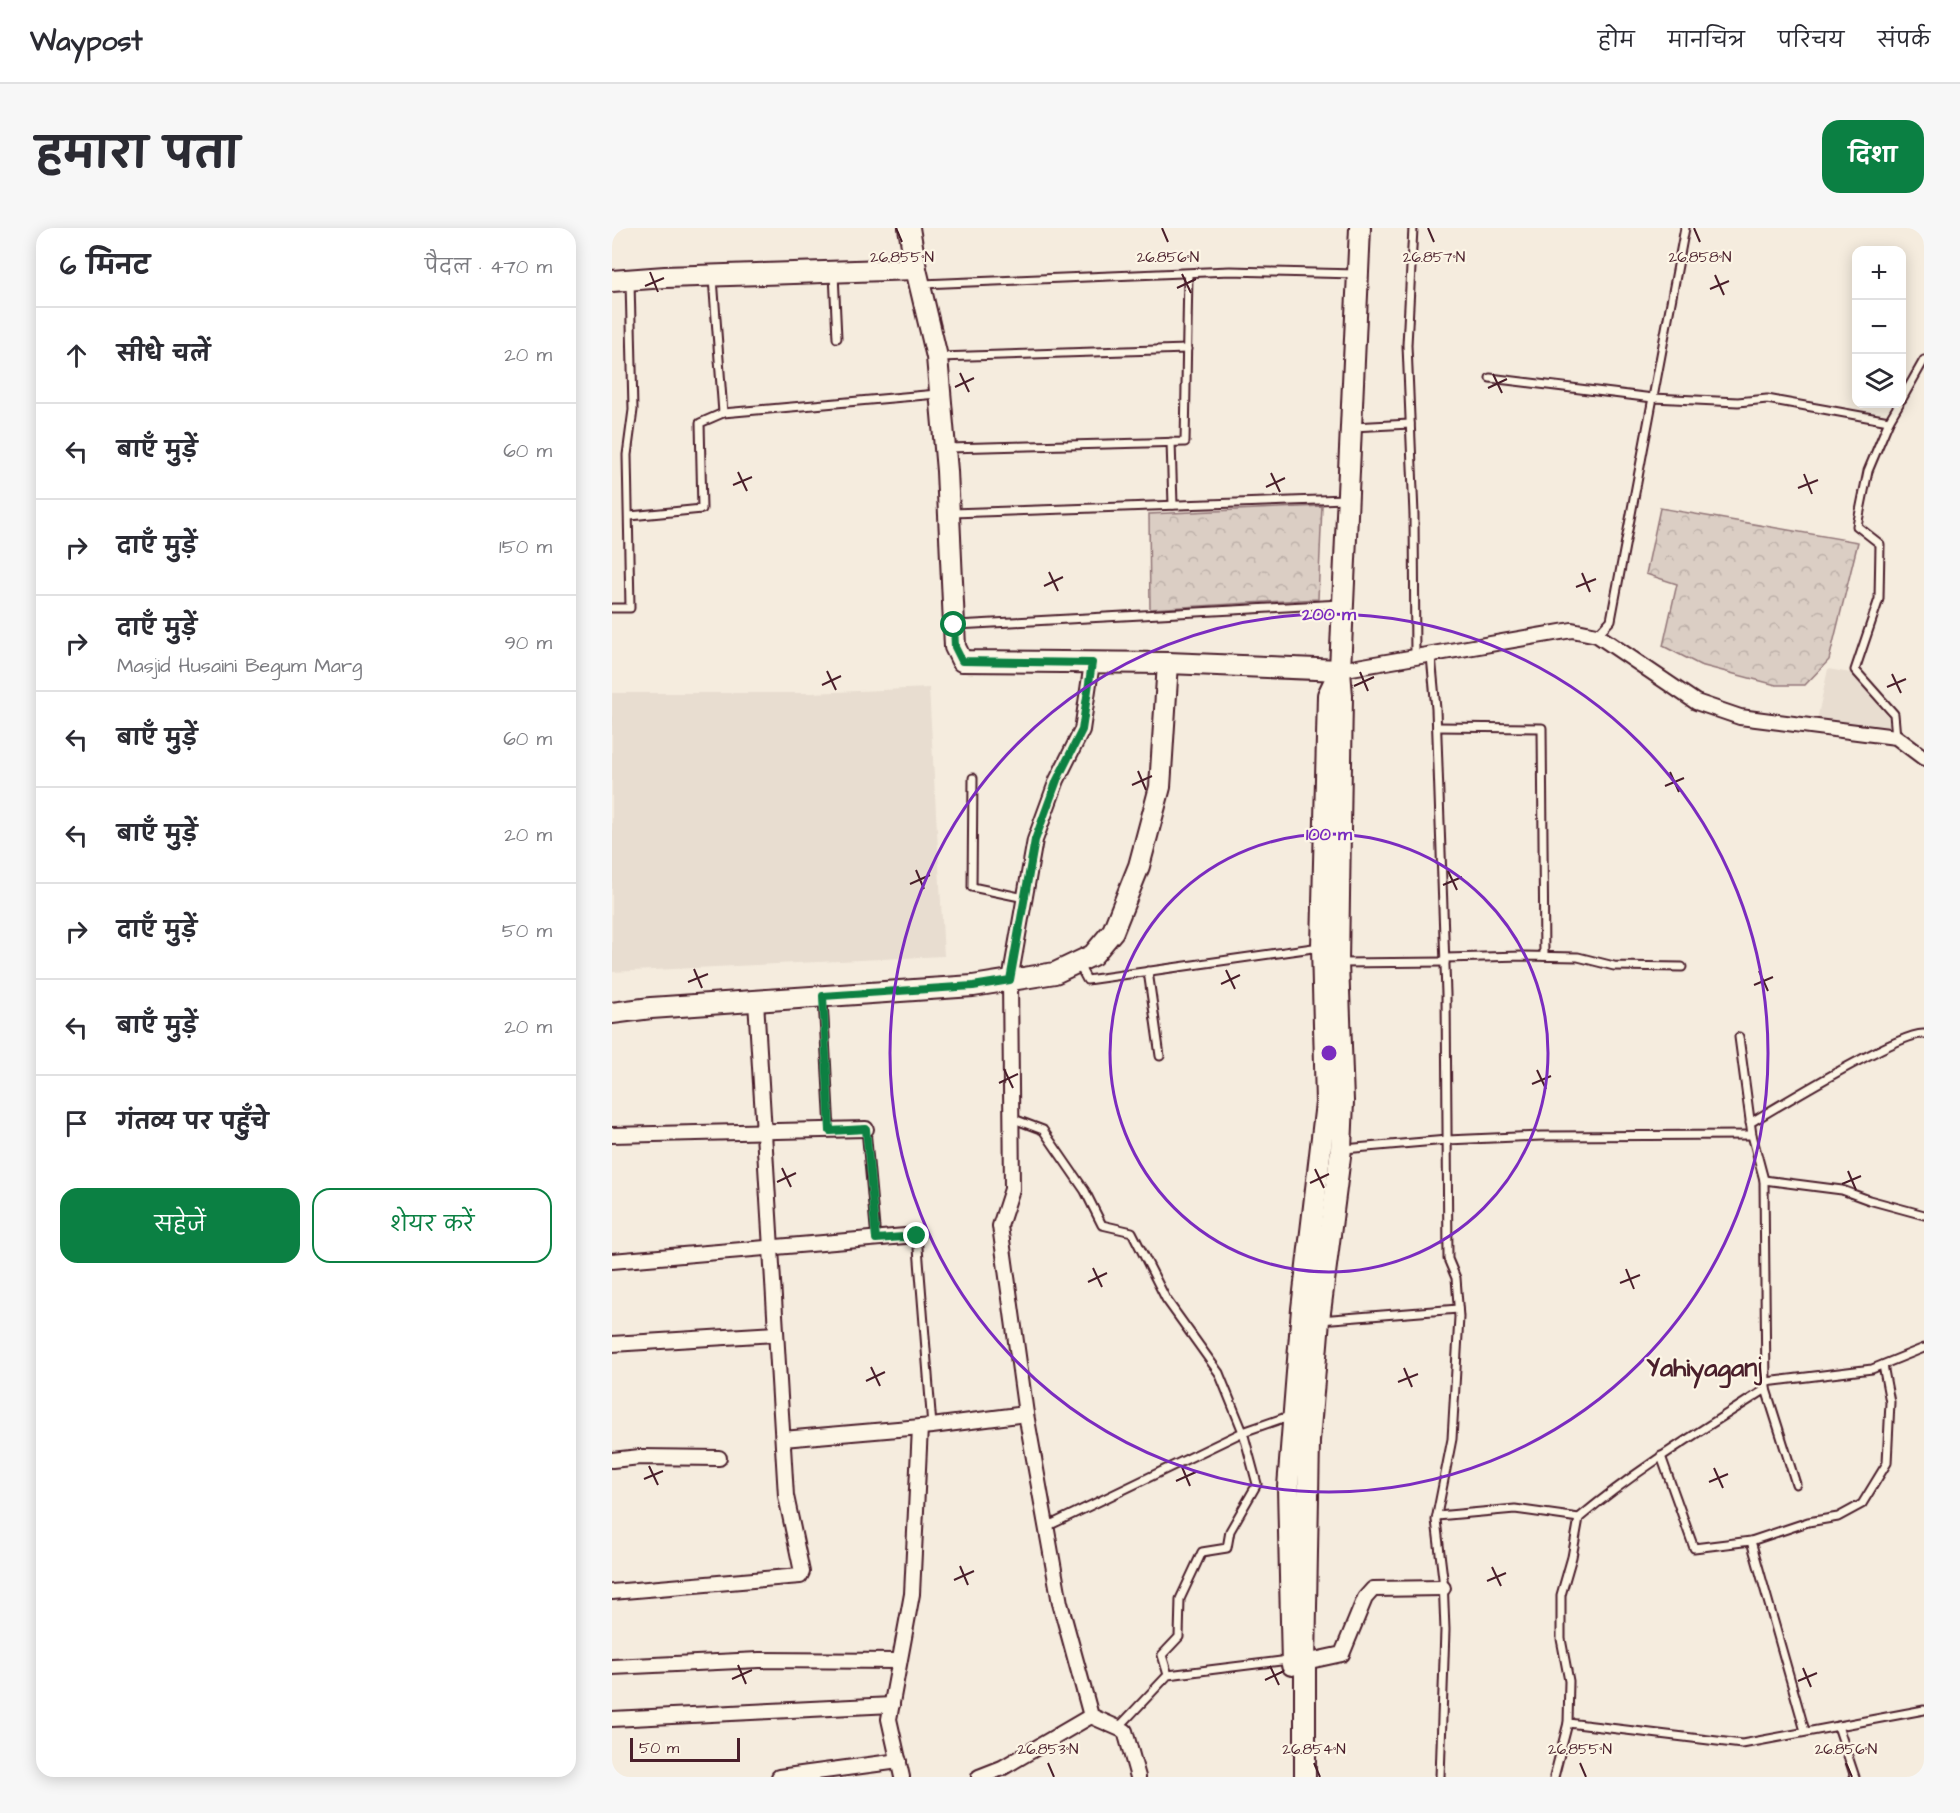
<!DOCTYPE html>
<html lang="hi">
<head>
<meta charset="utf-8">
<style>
	:root { --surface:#fff; --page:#f7f7f7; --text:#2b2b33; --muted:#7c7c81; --line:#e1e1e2; --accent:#0b8043 }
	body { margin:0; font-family:"Architects Daughter","Playpen Sans Deva",sans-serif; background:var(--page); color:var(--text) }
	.controls { position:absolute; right:18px; top:18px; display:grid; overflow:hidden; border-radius:12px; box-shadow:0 3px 15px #0003 }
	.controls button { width:54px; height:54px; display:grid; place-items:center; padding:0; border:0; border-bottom:2px solid var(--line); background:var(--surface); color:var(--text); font:30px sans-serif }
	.scale { position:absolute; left:18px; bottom:15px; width:110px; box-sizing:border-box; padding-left:6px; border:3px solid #4a1f2b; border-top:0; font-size:16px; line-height:21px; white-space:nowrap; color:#4a1f2b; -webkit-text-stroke:4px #fcf5e5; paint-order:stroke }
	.stop { position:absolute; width:18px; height:18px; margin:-14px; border:4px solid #0b8043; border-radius:50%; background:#fff }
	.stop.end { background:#0b8043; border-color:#fff; box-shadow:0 2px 6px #0008 }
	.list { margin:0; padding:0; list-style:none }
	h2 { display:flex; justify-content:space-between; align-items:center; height:78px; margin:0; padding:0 24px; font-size:26px }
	h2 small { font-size:20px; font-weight:400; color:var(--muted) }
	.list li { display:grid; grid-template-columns:39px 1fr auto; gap:18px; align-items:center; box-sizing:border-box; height:96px; padding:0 24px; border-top:2px solid var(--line) }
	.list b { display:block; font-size:22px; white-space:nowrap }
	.list p { margin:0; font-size:20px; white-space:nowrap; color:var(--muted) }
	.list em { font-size:20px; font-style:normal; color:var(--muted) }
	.actions { display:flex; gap:12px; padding:18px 24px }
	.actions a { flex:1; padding:14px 0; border:2px solid var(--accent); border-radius:18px; text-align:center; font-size:21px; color:var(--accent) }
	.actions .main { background:var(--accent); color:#fff }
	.icon { flex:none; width:33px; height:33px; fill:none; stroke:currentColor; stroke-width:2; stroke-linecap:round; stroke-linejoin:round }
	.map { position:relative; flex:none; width:1312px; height:1549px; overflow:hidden; border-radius:18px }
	header { display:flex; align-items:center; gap:36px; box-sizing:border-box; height:84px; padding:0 30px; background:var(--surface); border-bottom:2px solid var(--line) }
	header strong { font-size:28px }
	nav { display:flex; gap:33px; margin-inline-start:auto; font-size:21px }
	.intro { display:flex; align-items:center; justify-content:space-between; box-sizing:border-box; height:144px; padding:0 36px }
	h1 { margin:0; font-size:42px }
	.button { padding:15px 27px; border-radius:18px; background:var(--accent); color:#fff; font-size:21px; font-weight:700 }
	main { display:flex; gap:36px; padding:0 36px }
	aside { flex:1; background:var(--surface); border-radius:18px; box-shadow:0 3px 15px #0003 }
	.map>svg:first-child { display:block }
	.built { fill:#e8ddd0 }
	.park { fill:url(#park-crowns); stroke:#927678; stroke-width:1.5 }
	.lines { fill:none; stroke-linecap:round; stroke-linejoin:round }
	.lane-casing { stroke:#4a1f2b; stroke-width:11 }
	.street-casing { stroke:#4a1f2b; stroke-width:18 }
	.secondary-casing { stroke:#4a1f2b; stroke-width:24 }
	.lane { stroke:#fcf5e5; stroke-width:7 }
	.street { stroke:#fcf5e5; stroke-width:14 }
	.secondary { stroke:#fcf5e5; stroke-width:20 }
	.route { stroke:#0b8043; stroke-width:8 }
	.ticks { fill:none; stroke:#4a1f2b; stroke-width:2 }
	.ring { fill:none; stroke:#7b2cbf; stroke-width:3 }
	.labels { text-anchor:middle; stroke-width:4.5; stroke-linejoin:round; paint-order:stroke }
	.district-label { font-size:26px; font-weight:bold; fill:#4a1f2b; stroke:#fcf5e5 }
	.ticks-label { font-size:15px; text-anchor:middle; fill:#4a1f2b; stroke:#fcf5e5; stroke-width:4.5; stroke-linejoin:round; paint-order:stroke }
	.centre { fill:#7b2cbf; stroke:#fcf5e5; stroke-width:3 }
	.ring-label { font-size:18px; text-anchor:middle; font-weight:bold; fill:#7b2cbf; stroke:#fcf5e5; stroke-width:4.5; stroke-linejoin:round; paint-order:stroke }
</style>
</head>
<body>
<header>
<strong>Waypost</strong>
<nav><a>होम</a><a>मानचित्र</a><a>परिचय</a><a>संपर्क</a></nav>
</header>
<div class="intro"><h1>हमारा पता</h1><a class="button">दिशा</a></div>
<main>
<aside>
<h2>6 मिनट<small>पैदल · 470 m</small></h2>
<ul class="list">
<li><svg class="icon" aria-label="ahead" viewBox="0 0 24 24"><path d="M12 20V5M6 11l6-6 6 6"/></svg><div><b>सीधे चलें</b></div><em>20 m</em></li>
<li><svg class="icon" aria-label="left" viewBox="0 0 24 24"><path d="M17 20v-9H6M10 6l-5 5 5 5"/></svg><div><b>बाएँ मुड़ें</b></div><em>60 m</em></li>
<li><svg class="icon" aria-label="right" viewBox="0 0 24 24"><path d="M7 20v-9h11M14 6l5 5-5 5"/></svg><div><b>दाएँ मुड़ें</b></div><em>150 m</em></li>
<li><svg class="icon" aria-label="right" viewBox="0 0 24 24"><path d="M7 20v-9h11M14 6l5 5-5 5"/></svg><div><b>दाएँ मुड़ें</b><p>Masjid Husaini Begum Marg</p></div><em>90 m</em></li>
<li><svg class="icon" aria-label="left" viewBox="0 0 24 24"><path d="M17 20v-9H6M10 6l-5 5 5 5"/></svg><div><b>बाएँ मुड़ें</b></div><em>60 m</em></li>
<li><svg class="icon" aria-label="left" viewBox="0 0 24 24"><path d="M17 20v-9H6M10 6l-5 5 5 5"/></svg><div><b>बाएँ मुड़ें</b></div><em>20 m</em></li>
<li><svg class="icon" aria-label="right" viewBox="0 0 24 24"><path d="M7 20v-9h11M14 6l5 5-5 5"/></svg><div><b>दाएँ मुड़ें</b></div><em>50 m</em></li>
<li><svg class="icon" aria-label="left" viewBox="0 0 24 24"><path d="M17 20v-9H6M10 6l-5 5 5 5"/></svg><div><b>बाएँ मुड़ें</b></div><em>20 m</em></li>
<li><svg class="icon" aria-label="arrive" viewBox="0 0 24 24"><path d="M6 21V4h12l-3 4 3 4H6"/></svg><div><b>गंतव्य पर पहुँचे</b></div></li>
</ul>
<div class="actions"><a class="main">सहेजें</a><a>शेयर करें</a></div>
</aside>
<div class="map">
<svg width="1312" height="1549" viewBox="0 0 1312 1549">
	<defs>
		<pattern id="park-crowns" width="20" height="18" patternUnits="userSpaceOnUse" patternTransform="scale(1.5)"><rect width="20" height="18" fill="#dbcec4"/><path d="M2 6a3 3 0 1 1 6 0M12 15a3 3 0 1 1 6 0" fill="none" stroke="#bdb0a9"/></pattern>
	</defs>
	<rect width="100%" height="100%" fill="#f5ecde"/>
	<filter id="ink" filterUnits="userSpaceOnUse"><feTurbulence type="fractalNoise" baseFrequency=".0167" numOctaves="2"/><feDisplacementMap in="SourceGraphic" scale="12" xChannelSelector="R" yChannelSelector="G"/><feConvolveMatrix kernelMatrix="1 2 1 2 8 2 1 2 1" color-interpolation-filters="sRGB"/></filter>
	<g filter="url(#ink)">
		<!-- built -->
		<g class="built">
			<path d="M 1216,441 L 1239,445 L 1277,490 L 1277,501 L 1205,492 Z"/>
			<path d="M 317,460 L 332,728 L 0,744 L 0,465 L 199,465 Z"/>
		</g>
		<!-- park -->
		<g class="park">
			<path d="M 710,278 L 706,371 L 538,381 L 537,286 Z"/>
			<path d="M 1048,280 L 1246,314 L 1217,432 L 1193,457 L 1164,457 L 1088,437 L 1051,418 L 1065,356 L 1034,346 Z"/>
		</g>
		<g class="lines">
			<!-- lane casing -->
			<g class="lane-casing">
				<g id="lane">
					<path d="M 801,0 L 795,117 L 802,287 L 803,429"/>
					<path d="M 222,46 L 225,110"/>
					<path d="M 101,50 L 111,185"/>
					<path d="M 310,56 L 618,43 L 745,46"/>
					<path d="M 327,129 L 575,121"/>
					<path d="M 878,150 L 1041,170 L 1126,174 L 1155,171 L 1277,193"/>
					<path d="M 1290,171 L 1312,132"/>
					<path d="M 741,199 L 798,196"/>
					<path d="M 559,214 L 561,277"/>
					<path d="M 336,220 L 573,214 L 576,46"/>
					<path d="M 340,285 L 734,271"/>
					<path d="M 18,288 L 90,281 L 88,195 L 111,185 L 325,166"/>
					<path d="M 0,380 L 18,380 L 15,227 L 21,182 L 18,53"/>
					<path d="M 345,397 L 729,376"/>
					<path d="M 985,407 L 999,392 L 1073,0"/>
					<path d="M 819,428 L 824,481 L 834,766 L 836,1031 L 844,1050 L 847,1089 L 840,1211 L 824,1292 L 831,1350 L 833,1402 L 828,1549"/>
					<path d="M 825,499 L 930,500 L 932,728"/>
					<path d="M 1284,509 L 1282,486 L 1243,442 L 1267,371 L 1268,316 L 1245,298 L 1256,243 L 1277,193 L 1287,176"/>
					<path d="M 361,550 L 360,659 L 413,670"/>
					<path d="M 833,730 L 911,728 L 966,729 L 1002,738 L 1070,739"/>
					<path d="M 728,735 L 833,734"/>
					<path d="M 467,737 L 475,752 L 708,719"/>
					<path d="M 536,743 L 548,828"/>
					<path d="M 211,771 L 218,903"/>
					<path d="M 1127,809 L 1140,907 L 1152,952 L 1154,1161 L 1184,1256"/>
					<path d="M 399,890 L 431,902 L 473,963 L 490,997 L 520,1004 L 554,1071 L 607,1145 L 631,1204 L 645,1256 L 618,1303 L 615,1320 L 590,1324 L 568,1371 L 567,1409 L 550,1427 L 556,1447"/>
					<path d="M 1138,895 C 1165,879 1289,803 1312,806"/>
					<path d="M 254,901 L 264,1011"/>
					<path d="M 732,921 L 835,912 L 929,908 L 1140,907"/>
					<path d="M 1152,952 L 1230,962 L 1257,972 L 1312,987"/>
					<path d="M 305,1007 L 320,1198"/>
					<path d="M 708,1092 L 846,1081"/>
					<path d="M 1154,1154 L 1260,1141 L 1312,1120"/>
					<path d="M 1049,1228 L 1082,1320 L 1139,1313 L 1196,1294 L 1226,1289 L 1250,1276 L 1275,1235 L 1278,1174 L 1271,1137"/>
					<path d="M 825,1288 L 903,1281 L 967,1290 C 1025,1241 1090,1202 1154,1161"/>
					<path d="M 434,1299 L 631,1204 L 680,1187"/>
					<path d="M 1139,1313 L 1193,1503"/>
					<path d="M 956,1495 L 1130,1516 L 1312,1482"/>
					<path d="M 1226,1498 L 1243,1549"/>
					<path d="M 506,1500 L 556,1447 L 677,1432"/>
					<path d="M 942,1549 L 956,1495 L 957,1453 L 949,1411 L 949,1367 L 960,1329 L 967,1290"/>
				</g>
			</g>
			<!-- street casing -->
			<g class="street-casing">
				<g id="street">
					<path d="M 480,435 L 470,502 L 445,552 L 423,612 L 398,752 L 400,961 L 388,998 L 414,1186 L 448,1375 L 479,1488 L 513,1503 L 526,1549"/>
					<path d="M 728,442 L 960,402 L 985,407 L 1084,474 L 1128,489 L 1284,509 L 1312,530"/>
					<path d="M 0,907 L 254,901"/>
					<path d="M 0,1033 L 305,1007"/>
					<path d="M 0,1116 L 164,1106"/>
					<path d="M 171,1211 L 320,1198 L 414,1186"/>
					<path d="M 0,1232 L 28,1229 L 107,1230"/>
					<path d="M 0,1364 L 188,1348 L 190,1344 L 174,1268 L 144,773"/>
					<path d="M 693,1434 L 730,1426 L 753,1370 L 761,1361 L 831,1360"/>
					<path d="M 0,1439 L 147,1432 L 287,1433"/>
					<path d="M 0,1491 L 280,1477"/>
					<path d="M 167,1549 L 287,1533"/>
					<path d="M 290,1549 L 277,1491 L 300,1366 L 308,1199"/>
					<path d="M 367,1549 L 390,1540 L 479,1488"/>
				</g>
			</g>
			<!-- secondary casing -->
			<g class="secondary-casing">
				<g id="secondary">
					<path d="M 297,0 L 304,41 L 325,129 L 335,243 L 343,419 L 350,433 L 556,435 L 728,442"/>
					<path d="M 0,53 L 53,49 L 304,41"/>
					<path d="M 0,785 L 39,780 L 361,758 L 443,745 L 481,727 L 501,703 L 527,638 L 548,559 L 556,435"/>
					<path d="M 680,1437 L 676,1259 L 690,1081 L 714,875 L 710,719 L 716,467 L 728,442"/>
					<path d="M 693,1549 L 693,1434 L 697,1213 L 707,1092 L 729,921 L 731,873 L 726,735 L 730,468 L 728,442 L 748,0"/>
				</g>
			</g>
			<!-- lane -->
			<use href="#lane" class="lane"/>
			<!-- street -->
			<use href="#street" class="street"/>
			<!-- secondary -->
			<use href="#secondary" class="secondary"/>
		</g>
	</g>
	<g class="lines" filter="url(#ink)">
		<!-- route -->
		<path class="route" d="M 305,1008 L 264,1011 L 254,901 L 218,903 L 211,768 L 361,758 L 398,752 L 423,612 L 445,552 L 470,502 L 480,435 L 350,433 L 343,419 L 342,397"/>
	</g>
	<!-- ticks -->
	<path class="ticks" d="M 284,0 L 290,14M 550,0 L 556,14M 816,0 L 822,14M 1082,0 L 1088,14M 38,44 L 46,64M 570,46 L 579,65M 1103,47 L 1112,67M 33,58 L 52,50M 565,60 L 584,51M 1098,61 L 1117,53M 348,145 L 357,164M 881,146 L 890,165M 343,159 L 362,150M 876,160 L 895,151M 126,244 L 135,263M 659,245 L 668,264M 1192,246 L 1200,266M 121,257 L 140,249M 654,259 L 673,250M 1186,260 L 1206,252M 437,344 L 446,363M 970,345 L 978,364M 432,358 L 451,349M 964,359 L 984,351M 215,443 L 224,462M 748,444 L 756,463M 1280,446 L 1289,465M 210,457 L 229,448M 742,458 L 762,449M 1275,459 L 1294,451M 526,543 L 534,562M 1058,544 L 1067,564M 520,557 L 540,548M 1053,558 L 1072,550M 304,642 L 312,661M 836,643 L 845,662M 298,656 L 318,647M 831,657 L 850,649M 82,741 L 90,760M 614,742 L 623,761M 1147,743 L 1156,763M 76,754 L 96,746M 609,756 L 628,747M 1142,757 L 1161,749M 392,841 L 401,860M 925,842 L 934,861M 387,855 L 406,846M 920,856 L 939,848M 170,940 L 179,959M 703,941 L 712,960M 1236,943 L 1244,962M 165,954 L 184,945M 698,955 L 717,946M 1230,956 L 1249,948M 481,1040 L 490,1059M 1014,1041 L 1022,1061M 476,1054 L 495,1045M 1008,1055 L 1028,1047M 259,1139 L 268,1158M 792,1140 L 800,1159M 254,1153 L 273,1144M 786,1154 L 806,1146M 37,1238 L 46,1257M 570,1239 L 578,1258M 1102,1240 L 1111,1260M 32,1251 L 51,1243M 564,1253 L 584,1244M 1097,1254 L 1116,1246M 348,1338 L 356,1357M 880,1339 L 889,1358M 342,1352 L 362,1343M 875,1353 L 894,1345M 126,1437 L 134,1456M 658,1438 L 667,1457M 1191,1440 L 1199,1459M 120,1451 L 140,1442M 653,1452 L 672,1443M 1186,1453 L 1205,1445M 436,1535 L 442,1549M 702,1535 L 708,1549M 968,1535 L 974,1549M 1234,1535 L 1240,1549"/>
	<!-- distance rings -->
	<g class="ring">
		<circle cx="717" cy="825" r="219"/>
		<circle cx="717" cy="825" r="439"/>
	</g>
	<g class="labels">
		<!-- district labels -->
		<g class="district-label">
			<text x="1092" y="1148">Yahiyaganj</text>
		</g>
	</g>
	<g class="ticks-label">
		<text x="822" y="34">26.857°N</text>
		<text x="1088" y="34">26.858°N</text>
		<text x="290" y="34">26.855°N</text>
		<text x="556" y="34">26.856°N</text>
		<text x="436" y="1526">26.853°N</text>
		<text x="702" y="1526">26.854°N</text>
		<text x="968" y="1526">26.855°N</text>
		<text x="1234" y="1526">26.856°N</text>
	</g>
	<circle cx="717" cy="825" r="9" class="centre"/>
	<g class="ring-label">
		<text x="717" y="392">200 m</text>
		<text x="717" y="612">100 m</text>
	</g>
</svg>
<div class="controls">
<button>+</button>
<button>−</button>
<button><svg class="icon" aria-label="layers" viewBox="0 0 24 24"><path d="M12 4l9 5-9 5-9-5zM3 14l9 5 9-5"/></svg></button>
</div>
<div class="scale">50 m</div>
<div class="stop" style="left:342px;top:397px"></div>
<div class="stop end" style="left:305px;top:1008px"></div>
</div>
</main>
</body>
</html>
